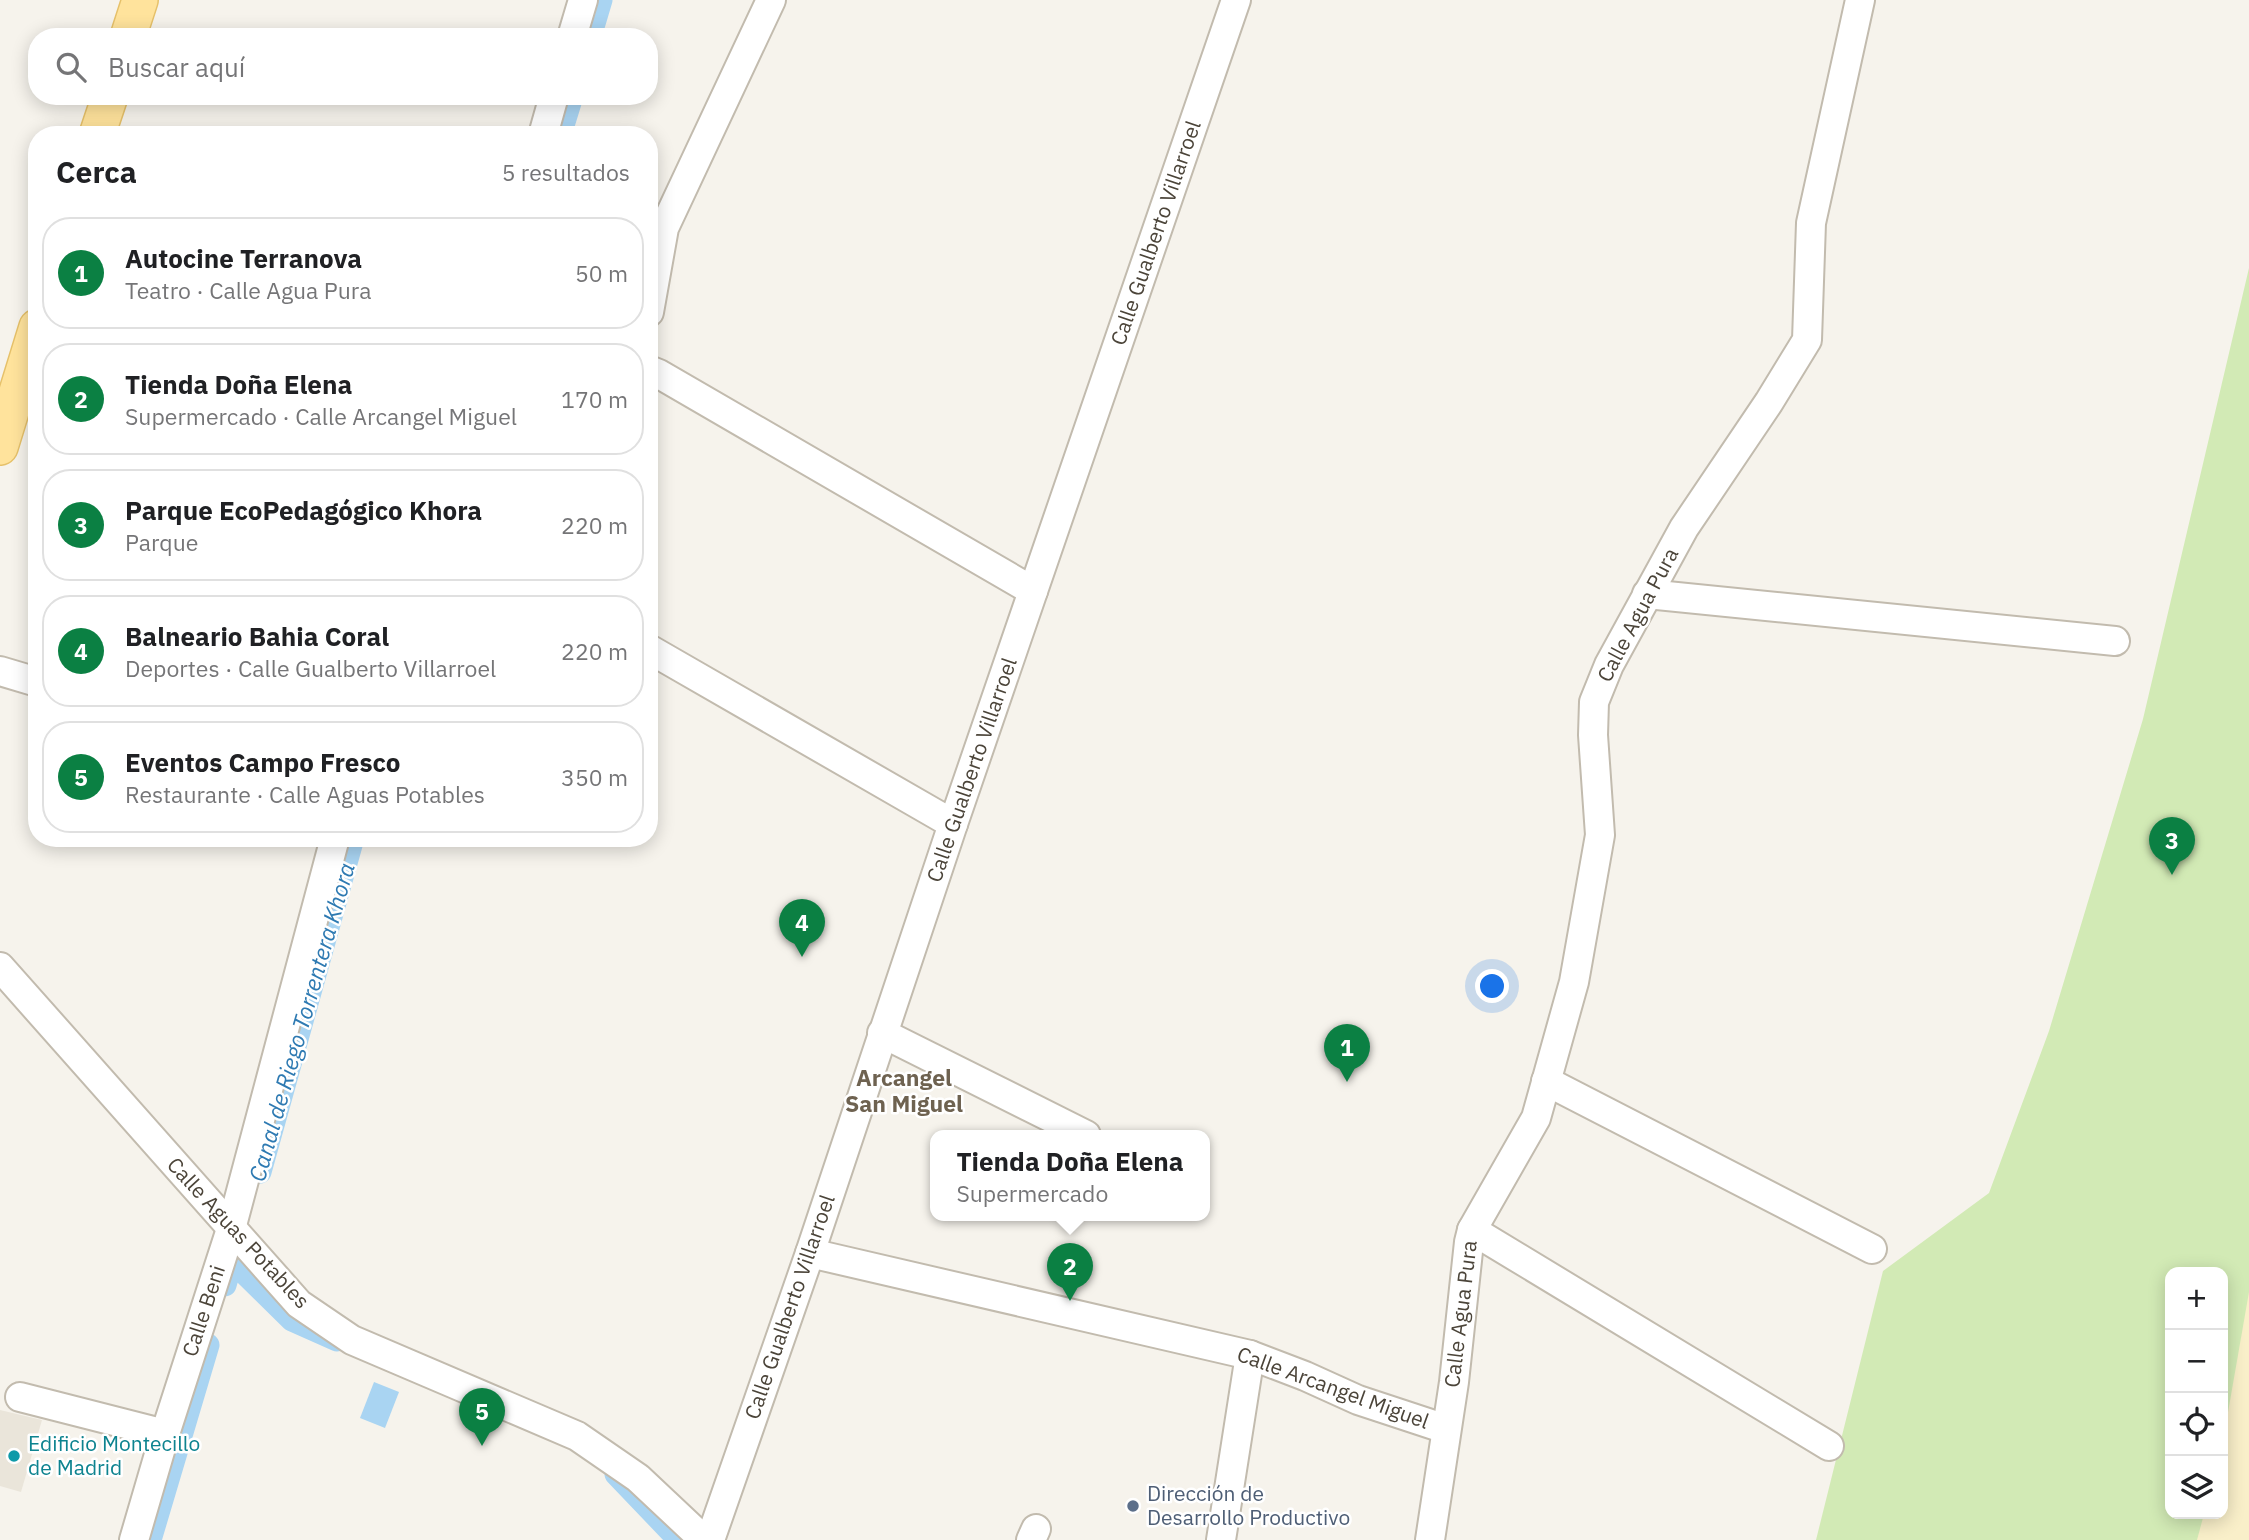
<!DOCTYPE html>
<html lang="es">
<head>
<meta charset="utf-8">
<style>
	:root { --surface:#fff; --page:#f2f2f2; --text:#202124; --muted:#757577; --line:#e0e0e0; --accent:#0b8043 }
	body { margin:0; font-family:"IBM Plex Sans",sans-serif; background:var(--page); color:var(--text) }
	.controls { position:absolute; right:21px; bottom:21px; display:grid; overflow:hidden; border-radius:14px; box-shadow:0 4px 18px #0003 }
	.controls button { width:63px; height:63px; display:grid; place-items:center; padding:0; border:0; border-bottom:2px solid var(--line); background:var(--surface); color:var(--text); font:35px sans-serif }
	.you { position:absolute; left:1493px; top:987px; width:24px; height:24px; margin:-18px; border:5px solid #fff; border-radius:50%; background:#1a73e8; box-shadow:0 0 0 10px #1a73e833 }
	.badge { display:grid; place-items:center; width:46px; height:46px; border-radius:50%; background:var(--accent); color:#fff; font-size:23px; font-weight:700 }
	.pin { position:absolute; translate:-50% -58px; filter:drop-shadow(0 2px 4px #0008) }
	.pin::after { content:''; position:absolute; top:37px; width:24px; height:21px; background:inherit; clip-path:polygon(0 0,100% 0,50% 100%) }
	.popup { position:absolute; left:930px; top:1130px; width:280px; height:91px; box-sizing:border-box; display:grid; place-content:center; border-radius:14px; background:var(--surface); filter:drop-shadow(0 2px 5px #0005); font-size:23px; white-space:nowrap; color:var(--muted) }
	.popup b { font-size:26px; color:var(--text) }
	.popup::after { content:''; position:absolute; left:50%; top:100%; margin-left:-14px; border:14px solid transparent; border-top-color:var(--surface) }
	.list { margin:0; padding:0; list-style:none }
	h2 { display:flex; justify-content:space-between; align-items:center; height:91px; margin:0; padding:0 28px; font-size:30px }
	h2 small { font-size:23px; font-weight:400; color:var(--muted) }
	.list li { display:grid; grid-template-columns:46px 1fr auto; gap:21px; align-items:center; box-sizing:border-box; height:112px; margin:0 14px 14px; padding:0 14px; border:2px solid var(--line); border-radius:28px }
	.list b { display:block; font-size:26px; white-space:nowrap }
	.list p { margin:0; font-size:23px; white-space:nowrap; color:var(--muted) }
	.list em { font-size:23px; font-style:normal; color:var(--muted) }
	.icon { flex:none; width:38px; height:38px; fill:none; stroke:currentColor; stroke-width:2; stroke-linecap:round; stroke-linejoin:round }
	.map { position:relative; flex:none; width:2249px; height:1540px; overflow:hidden }
	.search { position:absolute; background:var(--surface); box-shadow:0 4px 18px #0003; left:28px; top:28px; width:630px; height:77px; display:flex; align-items:center; gap:18px; box-sizing:border-box; padding:0 24px; border-radius:28px; color:var(--muted); font-size:26px }
	.panel { position:absolute; background:var(--surface); box-shadow:0 4px 18px #0003; left:28px; top:126px; width:630px; height:721px; border-radius:28px }
	.map>svg:first-child { display:block }
	.residential { fill:#eae5da }
	.green { fill:#d2eab5; fill-rule:evenodd }
	.sand { fill:#f9efc9 }
	.water { fill:#a9d4f2 }
	.lines { fill:none; stroke-linecap:round; stroke-linejoin:round }
	.canal { stroke:#a9d4f2; stroke-width:23 }
	.minor-casing { stroke:#c2bbae; stroke-width:32 }
	.major-casing { stroke:#e6c16a; stroke-width:38 }
	.minor { stroke:#fff; stroke-width:28 }
	.major { stroke:#ffe39c; stroke-width:35 }
	.culture-dot { fill:#0f9aa8; stroke:#fff; stroke-width:2.5 }
	.service-dot { fill:#5c6f8a; stroke:#fff; stroke-width:2.5 }
	.labels { text-anchor:middle; stroke-width:5; stroke-linejoin:round; paint-order:stroke }
	.street-label { font-size:21px; fill:#4b4439; stroke:#fff }
	.culture-label { font-size:21px; fill:#0d838f; stroke:#fff; text-anchor:start }
	.service-label { font-size:21px; fill:#4e5e75; stroke:#fff; text-anchor:start }
	.water-label { font-size:23px; font-style:italic; fill:#2e7ab2; stroke:#fff }
	.neighbourhood-label { font-size:23px; font-weight:bold; fill:#6e6250; stroke:#fff }
</style>
</head>
<body>
<div class="map">
<svg width="2249" height="1540" viewBox="0 0 2249 1540">
	<rect width="100%" height="100%" fill="#f6f3ec"/>
	<!-- residential -->
	<path class="residential" d="M 0,1410 L 42,1420 L 21,1492 L 0,1486 Z"/>
	<!-- green -->
	<path class="green" d="M 2249,268 L 2249,1540 L 1816,1540 L 1883,1271 L 1989,1193 L 2049,1031 L 2143,719 ZM 2170,1272 L 2223,1272 L 2223,1514 L 2170,1514 Z"/>
	<!-- sand -->
	<path class="sand" d="M 2249,1292 L 2249,1540 L 2197,1540 L 2204,1514 L 2223,1514 L 2223,1441 Z"/>
	<!-- water -->
	<path class="water" d="M 374,1382 L 399,1392 L 385,1428 L 360,1418 Z"/>
	<g class="lines">
		<!-- canal -->
		<g class="canal">
			<path d="M 590,37 L 601,0"/>
			<path d="M 560,135 L 572,96"/>
			<path d="M 260,1172 L 353,838"/>
			<path d="M 225,1285 L 232,1261 L 292,1320 L 337,1340"/>
			<path d="M 616,1474 L 679,1540"/>
			<path d="M 150,1540 L 208,1345"/>
		</g>
		<!-- minor casing -->
		<g class="minor-casing">
			<g id="minor">
				<path d="M 572,37 L 583,0"/>
				<path d="M 543,135 L 554,96"/>
				<path d="M 649,312 L 664,228 L 771,0"/>
				<path d="M 649,370 L 659,374 L 1033,591"/>
				<path d="M 1647,594 L 2115,641"/>
				<path d="M 649,649 L 953,824"/>
				<path d="M 0,671 L 37,682"/>
				<path d="M 0,967 L 299,1304 L 352,1340 L 577,1436 L 638,1478 L 704,1540"/>
				<path d="M 882,1033 L 1086,1135"/>
				<path d="M 1546,1081 L 1872,1249"/>
				<path d="M 1472,1230 L 1829,1446"/>
				<path d="M 810,1253 L 1250,1355 L 1305,1376 L 1358,1400 L 1446,1429"/>
				<path d="M 20,1397 L 165,1434"/>
				<path d="M 134,1540 L 165,1434 L 231,1229 L 335,838"/>
				<path d="M 710,1540 L 810,1253 L 953,824 L 1236,0"/>
				<path d="M 1031,1540 L 1036,1529"/>
				<path d="M 1221,1540 L 1250,1355"/>
				<path d="M 1430,1540 L 1454,1382 L 1469,1242 L 1472,1230 L 1536,1118 L 1574,982 L 1600,835 L 1593,735 L 1594,702 L 1609,665 L 1684,528 L 1769,402 L 1807,340 L 1811,223 L 1860,0"/>
			</g>
		</g>
		<!-- major casing -->
		<g class="major-casing">
			<g id="major">
				<path d="M 128,37 L 140,0"/>
				<path d="M 97,135 L 110,96"/>
				<path d="M 0,447 L 37,327"/>
			</g>
		</g>
		<!-- minor -->
		<use href="#minor" class="minor"/>
		<!-- major -->
		<use href="#major" class="major"/>
	</g>
	<!-- markers -->
	<circle class="culture-dot" cx="14" cy="1456" r="7"/>
	<circle class="service-dot" cx="1133" cy="1506" r="7"/>
	<g class="labels">
		<!-- street labels -->
		<g class="street-label">
			<text transform="translate(1156 233) rotate(-71)" y="7">Calle Gualberto Villarroel</text>
			<text transform="translate(1638 615) rotate(-62)" y="7">Calle Agua Pura</text>
			<text transform="translate(972 770) rotate(-71)" y="7">Calle Gualberto Villarroel</text>
			<text transform="translate(238 1233) rotate(47)" y="7">Calle Aguas Potables</text>
			<text transform="translate(790 1307) rotate(-71)" y="7">Calle Gualberto Villarroel</text>
			<text transform="translate(204 1311) rotate(-72)" y="7">Calle Beni</text>
			<text transform="translate(1461 1314) rotate(-83)" y="7">Calle Agua Pura</text>
			<text transform="translate(1333 1388) rotate(20)" y="7">Calle Arcangel Miguel</text>
		</g>
		<!-- culture labels -->
		<g class="culture-label">
			<text x="28" y="1451">Edificio Montecillo<tspan x="28" dy="24">de Madrid</tspan></text>
		</g>
		<!-- service labels -->
		<g class="service-label">
			<text x="1147" y="1501">Dirección de<tspan x="1147" dy="24">Desarrollo Productivo</tspan></text>
		</g>
		<!-- water labels -->
		<g class="water-label">
			<text transform="translate(302 1022) rotate(-74)" y="8">Canal de Riego Torrentera Khora</text>
		</g>
		<!-- neighbourhood labels -->
		<g class="neighbourhood-label">
			<text x="904" y="1086">Arcangel<tspan x="904" dy="26">San Miguel</tspan></text>
		</g>
	</g>
</svg>
<div class="controls">
<button>+</button>
<button>−</button>
<button><svg class="icon" aria-label="locate" viewBox="0 0 24 24"><circle cx="12" cy="12" r="6"/><path d="M12 2v4M12 18v4M2 12h4M18 12h4"/></svg></button>
<button><svg class="icon" aria-label="layers" viewBox="0 0 24 24"><path d="M12 4l9 5-9 5-9-5zM3 14l9 5 9-5"/></svg></button>
</div>
<div class="you"></div>
<div class="pin badge" style="left:1347px;top:1082px">1</div>
<div class="pin badge" style="left:1070px;top:1301px">2</div>
<div class="popup"><b>Tienda Doña Elena</b>Supermercado</div>
<div class="pin badge" style="left:2172px;top:875px">3</div>
<div class="pin badge" style="left:802px;top:957px">4</div>
<div class="pin badge" style="left:482px;top:1446px">5</div>
<div class="search"><svg class="icon" aria-label="search" viewBox="0 0 24 24"><circle cx="10" cy="10" r="6"/><path d="M15 15l6 6"/></svg>Buscar aquí</div>
<section class="panel">
<h2>Cerca<small>5 resultados</small></h2>
<ul class="list">
<li><span class="badge">1</span><div><b>Autocine Terranova</b><p>Teatro · Calle Agua Pura</p></div><em>50 m</em></li>
<li><span class="badge">2</span><div><b>Tienda Doña Elena</b><p>Supermercado · Calle Arcangel Miguel</p></div><em>170 m</em></li>
<li><span class="badge">3</span><div><b>Parque EcoPedagógico Khora</b><p>Parque</p></div><em>220 m</em></li>
<li><span class="badge">4</span><div><b>Balneario Bahia Coral</b><p>Deportes · Calle Gualberto Villarroel</p></div><em>220 m</em></li>
<li><span class="badge">5</span><div><b>Eventos Campo Fresco</b><p>Restaurante · Calle Aguas Potables</p></div><em>350 m</em></li>
</ul>
</section>
</div>
</body>
</html>
